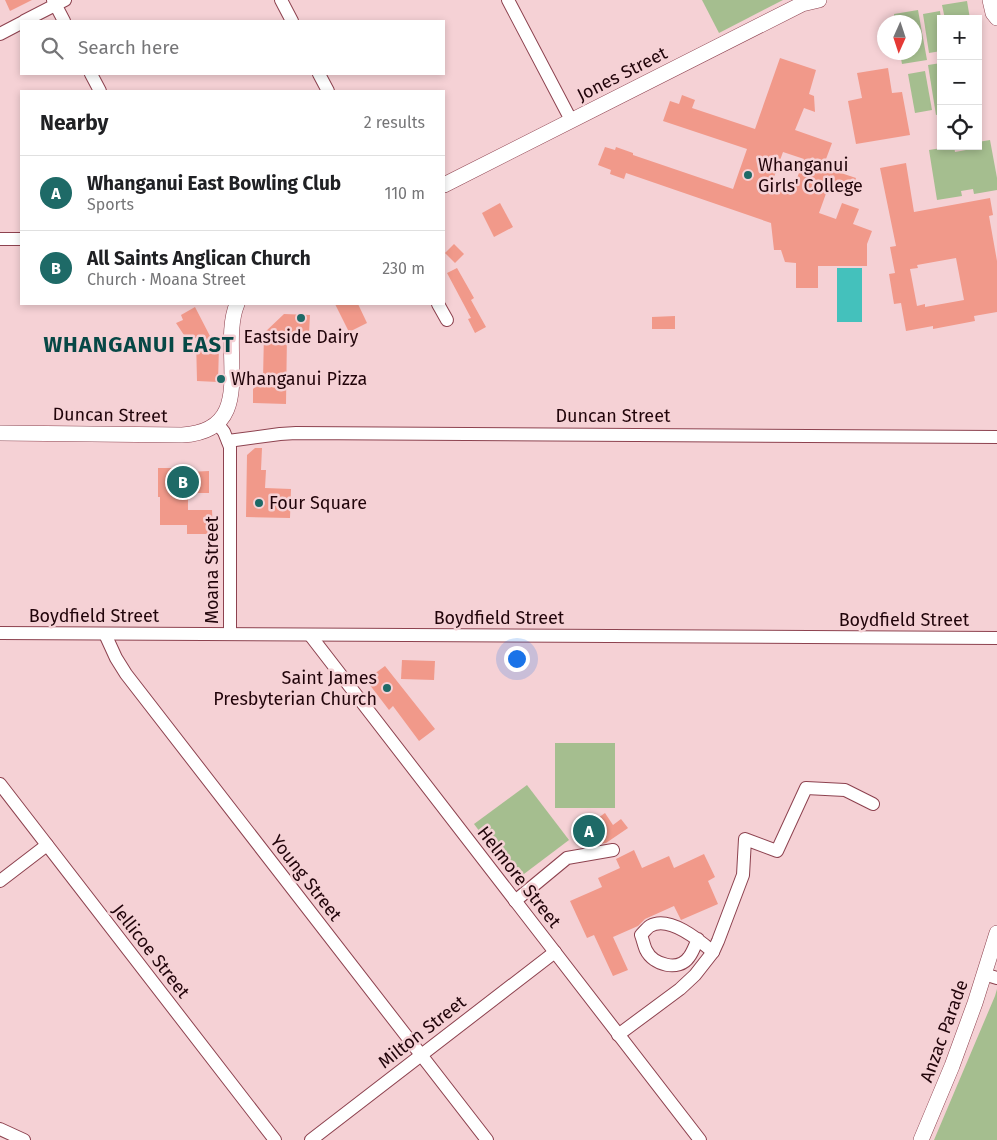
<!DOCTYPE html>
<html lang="en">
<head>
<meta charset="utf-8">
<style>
	:root { --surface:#fff; --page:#f2f2f2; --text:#202124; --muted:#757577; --line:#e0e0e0; --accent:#1e6a67 }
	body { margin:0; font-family:"Fira Sans",sans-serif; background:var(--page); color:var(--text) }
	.controls { position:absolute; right:15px; top:15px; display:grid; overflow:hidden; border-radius:0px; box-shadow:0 2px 8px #0003 }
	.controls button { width:45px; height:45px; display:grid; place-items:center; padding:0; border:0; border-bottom:1px solid var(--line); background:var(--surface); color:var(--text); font:25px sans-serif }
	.compass { position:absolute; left:877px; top:15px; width:45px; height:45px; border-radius:50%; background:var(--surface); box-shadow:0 2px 8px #0003; rotate:183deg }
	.you { position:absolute; left:516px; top:658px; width:18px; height:18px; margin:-12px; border:4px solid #fff; border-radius:50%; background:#1a73e8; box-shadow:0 0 0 8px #1a73e833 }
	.badge { display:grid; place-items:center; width:32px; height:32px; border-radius:50%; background:var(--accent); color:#fff; font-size:16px; font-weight:700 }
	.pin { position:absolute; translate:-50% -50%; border:2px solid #fff; box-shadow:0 1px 5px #0006 }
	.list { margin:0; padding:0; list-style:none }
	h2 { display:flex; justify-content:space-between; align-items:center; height:65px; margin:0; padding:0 20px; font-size:21px }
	h2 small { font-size:16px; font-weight:400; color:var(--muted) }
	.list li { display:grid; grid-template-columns:32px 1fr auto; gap:15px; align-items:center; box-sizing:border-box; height:75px; padding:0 20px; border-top:1px solid var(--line) }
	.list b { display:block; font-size:19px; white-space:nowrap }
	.list p { margin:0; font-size:16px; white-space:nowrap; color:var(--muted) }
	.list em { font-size:16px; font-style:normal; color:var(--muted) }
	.icon { flex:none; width:28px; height:28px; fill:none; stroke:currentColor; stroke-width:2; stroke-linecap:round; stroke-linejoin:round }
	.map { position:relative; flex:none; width:997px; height:1140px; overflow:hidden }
	.search { position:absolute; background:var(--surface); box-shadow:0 2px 8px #0003; left:20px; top:20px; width:425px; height:55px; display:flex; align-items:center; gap:12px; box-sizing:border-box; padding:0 18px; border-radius:0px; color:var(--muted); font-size:19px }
	.panel { position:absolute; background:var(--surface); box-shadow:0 2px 8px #0003; left:20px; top:90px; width:425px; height:215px; border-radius:0px }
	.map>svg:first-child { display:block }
	.green { fill:#a5be8f }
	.water { fill:#44c1bc }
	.building { fill:#f1998a; fill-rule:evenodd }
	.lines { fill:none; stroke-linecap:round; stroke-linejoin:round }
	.minor-casing { stroke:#8d424f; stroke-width:14 }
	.major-casing { stroke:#8d424f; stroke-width:16 }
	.minor { stroke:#fff; stroke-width:12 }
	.major { stroke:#fff; stroke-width:15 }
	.poi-dot { fill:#1e6a67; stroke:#f5d1d5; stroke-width:2 }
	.labels { text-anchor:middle; stroke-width:5; stroke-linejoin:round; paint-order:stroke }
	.street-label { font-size:18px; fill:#21040a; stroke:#f5d1d5 }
	.poi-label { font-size:18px; fill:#21040a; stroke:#f5d1d5; text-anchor:start }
	.district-label { font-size:22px; font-weight:bold; letter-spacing:1px; fill:#074846; stroke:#f5d1d5 }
</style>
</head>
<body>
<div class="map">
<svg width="997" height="1140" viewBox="0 0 997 1140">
	<rect width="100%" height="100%" fill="#f5d1d5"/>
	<!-- green -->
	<g class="green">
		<path d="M 702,0 L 783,0 L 719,33 Z"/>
		<path d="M 967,1 L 970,19 L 945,19 L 942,5 Z"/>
		<path d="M 918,10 L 927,60 L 902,64 L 900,53 L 914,52 L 914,22 L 895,22 L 894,14 Z"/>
		<path d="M 940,11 L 941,19 L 941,51 L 929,53 L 923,14 Z"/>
		<path d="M 941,63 L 941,114 L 936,115 L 928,65 Z"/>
		<path d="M 925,71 L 932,110 L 915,113 L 908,74 Z"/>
		<path d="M 990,140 L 997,178 L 997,190 L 974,194 L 973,189 L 961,191 L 962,196 L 937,200 L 929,150 L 954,146 L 955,152 L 966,150 L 966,146 L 978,146 L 978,142 Z"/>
		<rect x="555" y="743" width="60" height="65"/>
		<path d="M 527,785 L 569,840 L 516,880 L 474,824 Z"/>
		<path d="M 997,989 L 997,1140 L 934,1140 L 995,996 Z"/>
	</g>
	<!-- water -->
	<rect class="water" x="837" y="268" width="25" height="54"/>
	<!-- building -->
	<g class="building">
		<path d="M 5,0 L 32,0 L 10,11 Z"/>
		<path d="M 780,58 L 816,70 L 809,94 L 814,96 L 815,112 L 804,108 L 795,130 L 832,143 L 823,167 L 856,178 L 850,196 L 828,188 L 819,213 L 836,219 L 842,203 L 859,209 L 853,224 L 872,231 L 867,244 L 867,266 L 818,266 L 818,288 L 796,288 L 796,263 L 785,262 L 781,250 L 774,250 L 771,223 L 626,173 L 624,179 L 610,174 L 611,170 L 598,165 L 605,147 L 615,150 L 616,147 L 633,153 L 633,155 L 733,189 L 747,149 L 663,121 L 670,101 L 679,104 L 682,95 L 695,100 L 692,108 L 755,129 ZM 783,152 L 804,159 L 791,195 L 770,188 Z"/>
		<path d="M 888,68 L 892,93 L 902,92 L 910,135 L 856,144 L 848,101 L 862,98 L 857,73 Z"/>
		<path d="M 906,163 L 914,212 L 990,198 L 993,215 L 989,216 L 997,261 L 997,312 L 974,316 L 975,321 L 933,329 L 933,326 L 906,331 L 901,303 L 894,304 L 889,274 L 895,273 L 890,247 L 896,246 L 880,168 ZM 956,258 L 964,300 L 925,307 L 925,304 L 917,306 L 910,269 L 918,268 L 917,265 Z"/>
		<path d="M 500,203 L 513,227 L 494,237 L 482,213 Z"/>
		<path d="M 454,244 L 464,254 L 455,263 L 445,253 Z"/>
		<path d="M 457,268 L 474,298 L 471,300 L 486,327 L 475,333 L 468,319 L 471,318 L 447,273 Z"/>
		<path d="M 335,304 L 358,304 L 367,323 L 349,332 Z"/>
		<path d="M 195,307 L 211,338 L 219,346 L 218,382 L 197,381 L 196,338 L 186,338 L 176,323 L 183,320 L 181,315 Z"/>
		<path d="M 284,314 L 310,315 L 309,334 L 287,334 L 286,404 L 253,403 L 253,389 L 263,379 L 264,333 Z"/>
		<path d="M 675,316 L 675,329 L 652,329 L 652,317 Z"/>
		<path d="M 255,448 L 262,448 L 261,470 L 266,470 L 265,488 L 291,489 L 290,518 L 246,517 L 247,455 Z"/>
		<path d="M 158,468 L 188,468 L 188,472 L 209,471 L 209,493 L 188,493 L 188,510 L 212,510 L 213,534 L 187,534 L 187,525 L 160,525 L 160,497 L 158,497 Z"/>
		<path d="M 402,660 L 435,661 L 434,680 L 401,679 Z"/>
		<path d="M 385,666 L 435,729 L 419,741 L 393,706 L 389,710 L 366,680 Z"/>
		<path d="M 589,813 L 595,820 L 605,813 L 613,825 L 621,819 L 628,828 L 606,843 L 593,845 L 587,838 L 581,843 L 575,834 L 585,827 L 580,820 Z"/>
		<path d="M 634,850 L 642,868 L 669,856 L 674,868 L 704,854 L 715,877 L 708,881 L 718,904 L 681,920 L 674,906 L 645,919 L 638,926 L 613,937 L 628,970 L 613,976 L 594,935 L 587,938 L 570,901 L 602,887 L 598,878 L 620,868 L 616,859 Z"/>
	</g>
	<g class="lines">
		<!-- minor casing -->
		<g class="minor-casing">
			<g id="minor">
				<path d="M 53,0 L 64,21"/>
				<path d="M 281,0 L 292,21"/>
				<path d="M 508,0 L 571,120"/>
				<path d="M 24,21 L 65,0"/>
				<path d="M 0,34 L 21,23"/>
				<path d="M 91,74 L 100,91"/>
				<path d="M 319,74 L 328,91"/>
				<path d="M 0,239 L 21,239"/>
				<path d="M 438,304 L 447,320"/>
				<path d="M 217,423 L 224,432 L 230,447 L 230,634"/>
				<path d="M 228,441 L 280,434 L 296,433 L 997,437"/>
				<path d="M 0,633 L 997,638"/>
				<path d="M 105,634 L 116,658 L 126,674 L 487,1140"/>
				<path d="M 310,635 L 700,1140"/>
				<path d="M 0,784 L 275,1140"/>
				<path d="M 0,881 L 47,845"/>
				<path d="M 515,901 L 567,858 L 613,850"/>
				<path d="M 698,939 C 695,945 693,952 689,957 C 679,972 653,965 646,950 C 644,946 643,940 641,935 C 644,932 647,928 650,926 C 669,915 699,940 713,952"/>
				<path d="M 984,974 L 997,978"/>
				<path d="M 618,1035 L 680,989 L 695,975 L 713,952 L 718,941 L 743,875 L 745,839 L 777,851 L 806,788 L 845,790 L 873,804"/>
				<path d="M 0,1129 L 24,1140"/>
				<path d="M 311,1140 L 555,952"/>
			</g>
		</g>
		<!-- major casing -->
		<g class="major-casing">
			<g id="major">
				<path d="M 990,0 L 993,13 L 997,18"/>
				<path d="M 444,185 L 802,4 L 819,0"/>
				<path d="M 0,433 L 182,435 C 260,431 218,350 237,304"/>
				<path d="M 921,1140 L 952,1066 L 975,1003 L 997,933"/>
			</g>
		</g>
		<!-- minor -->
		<use href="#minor" class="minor"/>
		<!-- major -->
		<use href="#major" class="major"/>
	</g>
	<!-- markers -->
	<g class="poi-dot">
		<circle cx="748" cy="175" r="5"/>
		<circle cx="301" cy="318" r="5"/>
		<circle cx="221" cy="379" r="5"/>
		<circle cx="259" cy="503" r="5"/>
		<circle cx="387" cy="688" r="5"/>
	</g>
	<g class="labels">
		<!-- street labels -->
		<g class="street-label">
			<text transform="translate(622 74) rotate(-27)" y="6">Jones Street</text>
			<text transform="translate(110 415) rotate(1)" y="6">Duncan Street</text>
			<text x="613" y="422">Duncan Street</text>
			<text transform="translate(212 570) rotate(-90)" y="6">Moana Street</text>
			<text x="94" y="622">Boydfield Street</text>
			<text x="499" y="624">Boydfield Street</text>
			<text x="904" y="626">Boydfield Street</text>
			<text transform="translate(519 877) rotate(52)" y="6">Helmore Street</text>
			<text transform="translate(306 878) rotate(52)" y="6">Young Street</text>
			<text transform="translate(151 951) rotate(52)" y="6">Jellicoe Street</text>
			<text transform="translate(944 1031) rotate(-70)" y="6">Anzac Parade</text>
			<text transform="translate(422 1032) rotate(-38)" y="6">Milton Street</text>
		</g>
		<!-- poi labels -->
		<g class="poi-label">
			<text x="758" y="171">Whanganui<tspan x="758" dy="21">Girls' College</tspan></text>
			<text x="301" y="343" text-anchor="middle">Eastside Dairy</text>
			<text x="231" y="385">Whanganui Pizza</text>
			<text x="269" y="509">Four Square</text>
			<text x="377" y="684" text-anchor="end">Saint James<tspan x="377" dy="21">Presbyterian Church</tspan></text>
		</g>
		<!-- district labels -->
		<g class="district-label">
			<text x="139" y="352">WHANGANUI EAST</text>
		</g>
	</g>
</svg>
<div class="controls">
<button>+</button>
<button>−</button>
<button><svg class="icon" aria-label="locate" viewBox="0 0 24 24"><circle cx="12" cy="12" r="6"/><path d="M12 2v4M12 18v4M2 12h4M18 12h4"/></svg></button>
</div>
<svg class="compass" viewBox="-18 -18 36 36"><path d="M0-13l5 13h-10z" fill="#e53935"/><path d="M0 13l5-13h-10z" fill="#757577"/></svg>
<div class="you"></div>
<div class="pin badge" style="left:589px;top:831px">A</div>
<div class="pin badge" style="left:183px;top:482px">B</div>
<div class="search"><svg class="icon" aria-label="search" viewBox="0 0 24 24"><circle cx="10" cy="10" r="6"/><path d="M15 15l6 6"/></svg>Search here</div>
<section class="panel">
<h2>Nearby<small>2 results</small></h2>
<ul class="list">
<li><span class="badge">A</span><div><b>Whanganui East Bowling Club</b><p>Sports</p></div><em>110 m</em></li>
<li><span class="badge">B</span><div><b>All Saints Anglican Church</b><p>Church · Moana Street</p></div><em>230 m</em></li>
</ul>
</section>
</div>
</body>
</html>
